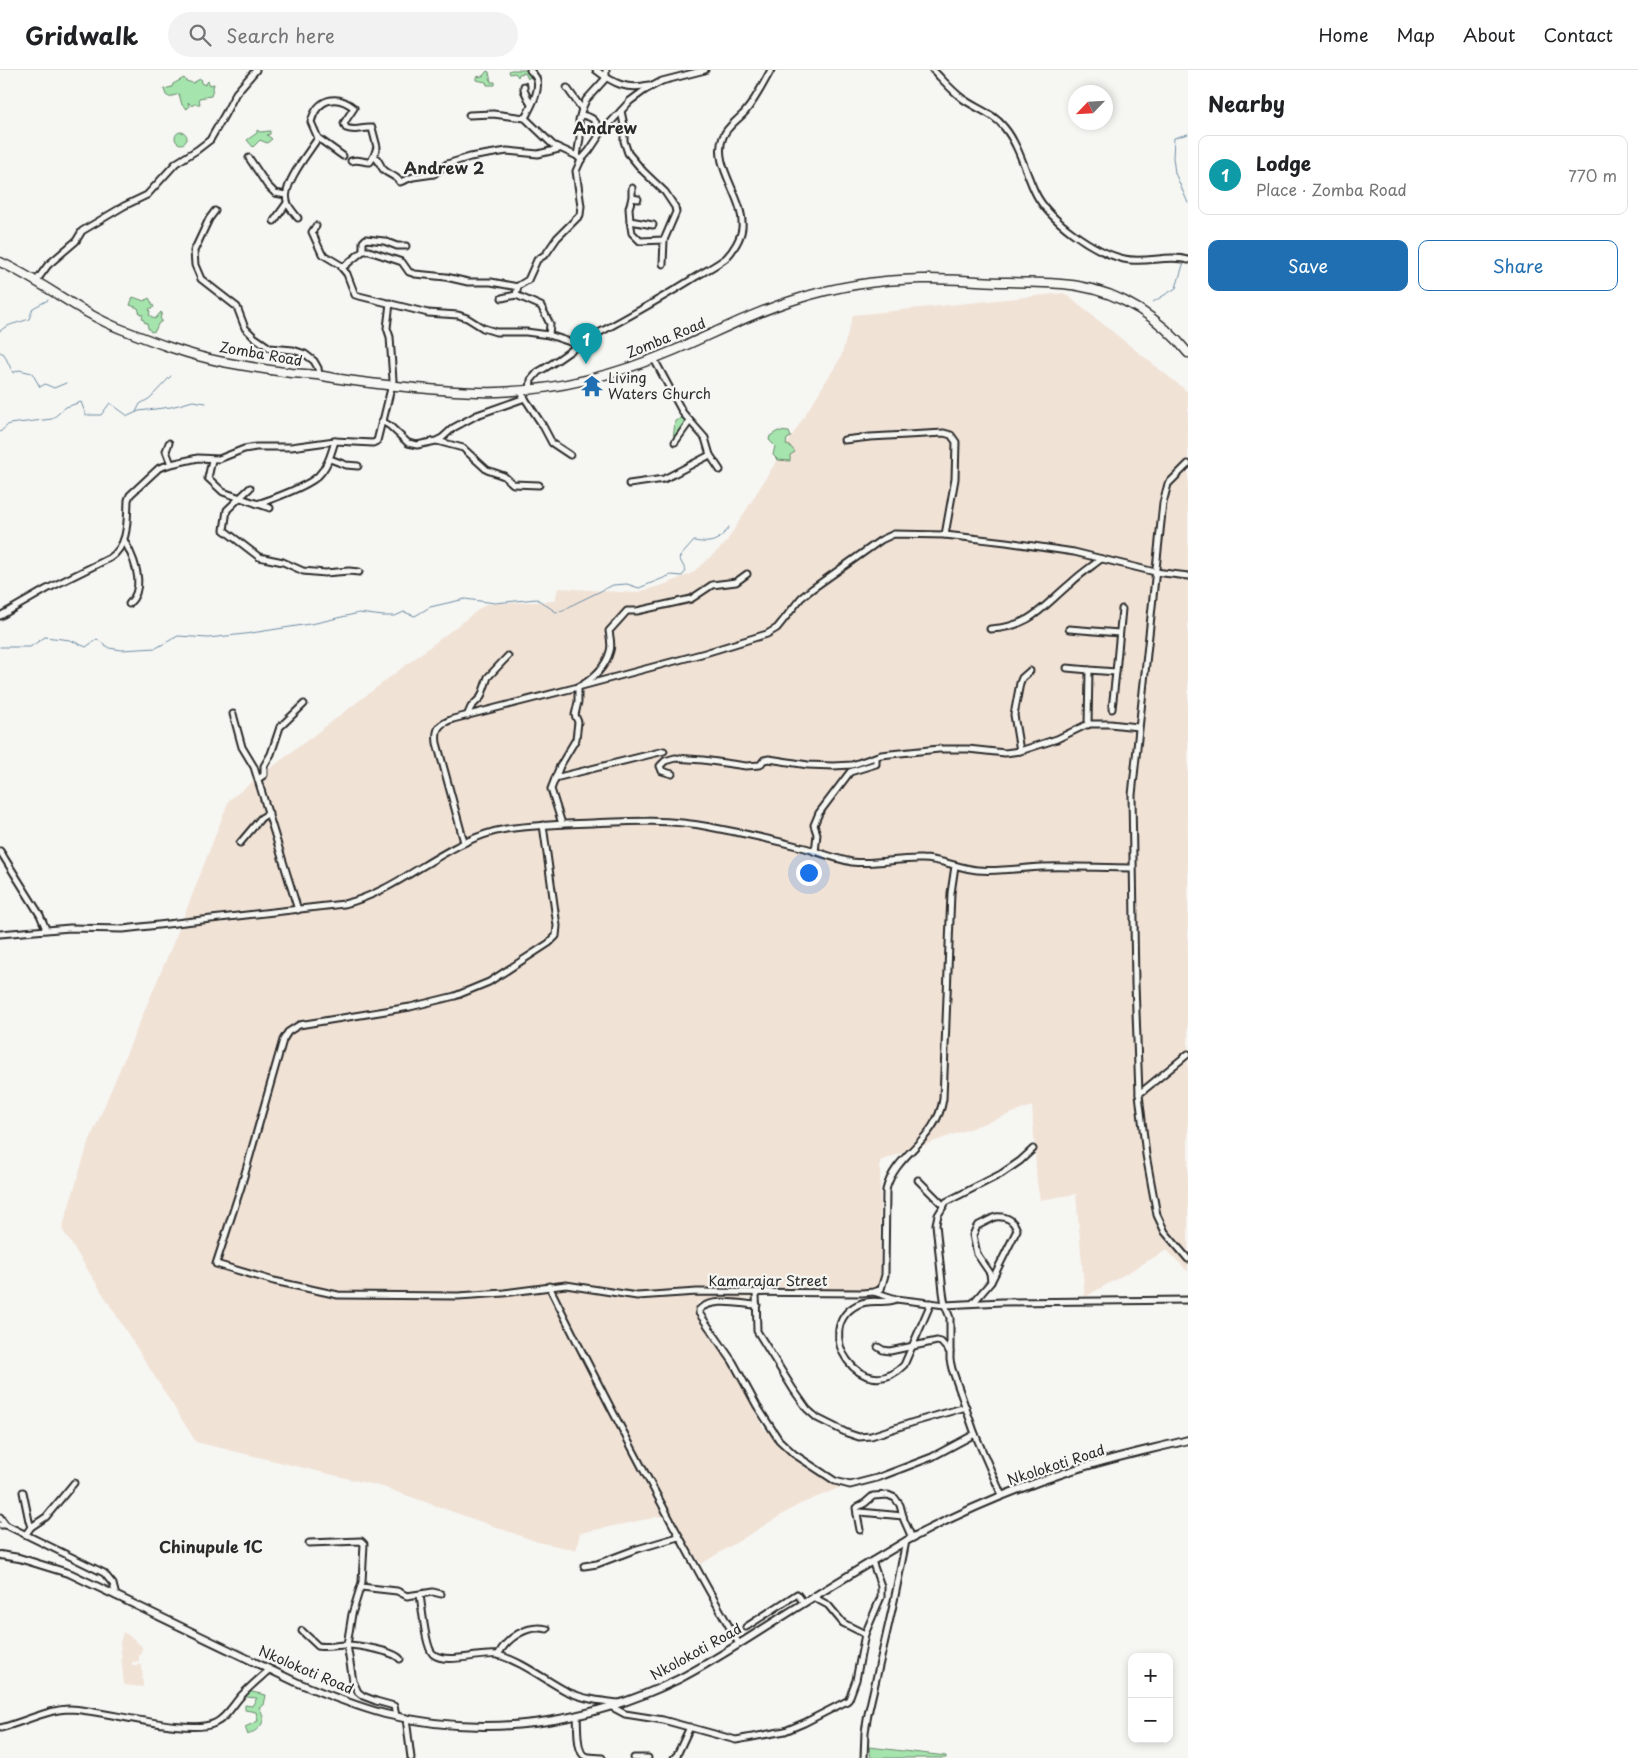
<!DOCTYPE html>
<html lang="en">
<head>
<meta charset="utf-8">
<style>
	:root { --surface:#fff; --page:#f2f2f2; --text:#202124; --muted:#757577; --line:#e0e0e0; --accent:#1f6fb2 }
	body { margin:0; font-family:"Playpen Sans",sans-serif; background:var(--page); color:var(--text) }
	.controls { position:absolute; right:15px; bottom:15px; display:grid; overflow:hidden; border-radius:10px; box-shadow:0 2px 8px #0003 }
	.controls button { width:45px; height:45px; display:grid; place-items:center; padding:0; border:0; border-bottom:1px solid var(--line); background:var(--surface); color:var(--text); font:25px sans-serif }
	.compass { position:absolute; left:1068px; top:15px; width:45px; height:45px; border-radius:50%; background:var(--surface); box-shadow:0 2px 8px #0003; rotate:245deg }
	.you { position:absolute; left:808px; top:802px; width:18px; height:18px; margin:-12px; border:4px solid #fff; border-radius:50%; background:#1a73e8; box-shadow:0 0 0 8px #1a73e833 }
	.badge { display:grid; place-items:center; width:32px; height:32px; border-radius:50%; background:var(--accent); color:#fff; font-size:16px; font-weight:700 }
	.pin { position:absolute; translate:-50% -41px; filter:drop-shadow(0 1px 2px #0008) }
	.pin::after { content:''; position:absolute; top:26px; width:18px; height:15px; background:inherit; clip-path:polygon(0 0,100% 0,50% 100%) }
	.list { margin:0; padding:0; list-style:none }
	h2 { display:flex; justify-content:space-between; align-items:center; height:65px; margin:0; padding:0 20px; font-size:21px }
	h2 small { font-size:16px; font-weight:400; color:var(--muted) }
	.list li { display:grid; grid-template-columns:32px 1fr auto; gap:15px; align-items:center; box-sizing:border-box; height:80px; margin:0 10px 10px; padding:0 10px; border:1px solid var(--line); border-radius:10px }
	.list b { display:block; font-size:19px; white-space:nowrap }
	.list p { margin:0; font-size:16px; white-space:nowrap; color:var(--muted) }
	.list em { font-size:16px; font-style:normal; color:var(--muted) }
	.actions { display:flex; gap:10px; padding:15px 20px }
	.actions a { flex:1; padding:11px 0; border:1px solid var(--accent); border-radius:10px; text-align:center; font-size:18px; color:var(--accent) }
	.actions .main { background:var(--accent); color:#fff }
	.icon { flex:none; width:28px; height:28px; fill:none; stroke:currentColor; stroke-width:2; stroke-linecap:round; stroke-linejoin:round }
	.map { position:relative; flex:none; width:1188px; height:1688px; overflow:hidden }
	header { display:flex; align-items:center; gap:30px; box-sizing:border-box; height:70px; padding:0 25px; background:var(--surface); border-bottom:1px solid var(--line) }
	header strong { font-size:24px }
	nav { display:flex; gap:28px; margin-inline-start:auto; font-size:18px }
	.search { width:350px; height:45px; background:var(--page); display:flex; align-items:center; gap:12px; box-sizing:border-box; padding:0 18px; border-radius:28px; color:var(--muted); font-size:19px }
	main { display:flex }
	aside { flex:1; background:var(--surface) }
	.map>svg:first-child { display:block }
	.built { fill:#f1e2d6 }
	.green { fill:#a5e5ad; stroke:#68886c }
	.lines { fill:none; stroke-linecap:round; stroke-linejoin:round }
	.stream { stroke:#6e8ea6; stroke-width:1 }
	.minor-casing { stroke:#2b2b2b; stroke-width:9 }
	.major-casing { stroke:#2b2b2b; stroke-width:10 }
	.highway-casing { stroke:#2b2b2b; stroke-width:11 }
	.minor { stroke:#f6f6f2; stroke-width:5 }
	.major { stroke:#f6f6f2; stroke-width:6 }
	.highway { stroke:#f6f6f2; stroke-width:8 }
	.labels { text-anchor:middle; stroke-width:4.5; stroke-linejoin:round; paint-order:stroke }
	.street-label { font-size:14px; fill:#2b2b2b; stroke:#f6f6f2 }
	.poi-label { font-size:14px; fill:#2b2b2b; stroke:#f6f6f2; text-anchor:start }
	.quarter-label { font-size:16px; font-weight:bold; fill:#2b2b2b; stroke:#f6f6f2 }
</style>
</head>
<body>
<header>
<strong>Gridwalk</strong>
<div class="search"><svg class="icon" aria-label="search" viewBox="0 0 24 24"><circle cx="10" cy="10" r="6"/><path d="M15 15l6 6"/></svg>Search here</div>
<nav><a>Home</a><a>Map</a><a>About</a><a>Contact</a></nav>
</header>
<main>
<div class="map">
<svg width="1188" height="1688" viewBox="0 0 1188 1688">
	<rect width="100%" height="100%" fill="#f6f6f2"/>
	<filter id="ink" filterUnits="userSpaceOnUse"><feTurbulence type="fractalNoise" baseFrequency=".02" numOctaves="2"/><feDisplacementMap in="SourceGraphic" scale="10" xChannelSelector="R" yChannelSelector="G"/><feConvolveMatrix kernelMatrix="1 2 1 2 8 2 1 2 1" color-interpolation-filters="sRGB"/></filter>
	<g filter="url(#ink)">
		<!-- built -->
		<g class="built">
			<path d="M 1064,223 L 1188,322 L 1188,1202 L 1167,1180 L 1085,1227 L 1076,1124 L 1040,1130 L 1037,1112 L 1032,1036 L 880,1091 L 880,1219 L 697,1232 L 764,1359 L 846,1415 L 798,1435 L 701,1494 L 672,1450 L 667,1445 L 580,1463 L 576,1480 L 538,1472 L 383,1417 L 196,1372 L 62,1159 L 87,1077 L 179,859 L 229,730 L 486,534 L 555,531 L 558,518 L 635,523 L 666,514 L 692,503 L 725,474 L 841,287 L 853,245 Z"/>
			<path d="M 123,1562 L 134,1569 L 142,1577 L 141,1585 L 139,1585 L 139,1591 L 132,1592 L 132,1595 L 142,1595 L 143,1617 L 124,1615 L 120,1573 Z"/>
		</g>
		<!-- green -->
		<g class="green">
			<path d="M 511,0 L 529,0 L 535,10 L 530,7 L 528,9 L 525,3 L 519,4 L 518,7 L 515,3 L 510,4 L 509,1 Z"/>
			<path d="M 487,1 L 489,2 L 491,12 L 495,12 L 495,15 L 487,15 L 486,12 L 476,10 L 476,7 L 483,6 Z"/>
			<path d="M 184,8 L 186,11 L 193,13 L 200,9 L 202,10 L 201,13 L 205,15 L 208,11 L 210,15 L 214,14 L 211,26 L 199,28 L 200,34 L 194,34 L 192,36 L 188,32 L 189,37 L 187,39 L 182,35 L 179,24 L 169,27 L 166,25 L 164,19 L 172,17 L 173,14 Z"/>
			<path d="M 257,60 L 260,62 L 270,61 L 270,64 L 267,65 L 272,69 L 267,73 L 260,70 L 253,77 L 247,70 L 257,63 Z"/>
			<circle cx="181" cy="68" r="6"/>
			<path d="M 133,227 L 144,231 L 149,228 L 154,237 L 149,239 L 150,242 L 149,245 L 155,249 L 161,242 L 162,243 L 160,248 L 162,251 L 158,254 L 155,261 L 151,262 L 148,258 L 147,252 L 145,253 L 142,247 L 143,245 L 140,244 L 138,238 L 130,235 Z"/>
			<path d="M 684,347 L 686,352 L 673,371 L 675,351 Z"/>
			<path d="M 778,361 L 789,362 L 791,367 L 787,369 L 786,375 L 790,376 L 795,382 L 790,385 L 790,391 L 778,390 L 773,385 L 775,376 L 769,370 L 770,366 Z"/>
			<path d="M 247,1621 L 266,1625 L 264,1635 L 259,1637 C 268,1652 261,1658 248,1665 L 245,1657 L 258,1651 L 256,1642 L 245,1640 L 245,1635 L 252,1636 L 257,1628 L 246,1627 Z"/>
			<path d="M 869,1677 L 946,1686 L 946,1688 L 871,1688 Z"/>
		</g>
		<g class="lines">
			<!-- stream -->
			<g class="stream">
				<path d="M 1188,64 L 1174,68 L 1173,88 L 1175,103 L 1188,133"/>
				<path d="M 1153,232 L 1176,218 L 1183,195 L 1186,192"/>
				<path d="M 0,261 C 7,254 19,253 29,249 L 33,238 L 48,230"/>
				<path d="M 0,282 L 4,284 L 13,303 L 19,300 L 32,303 L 40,317 L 45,314 L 54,318 L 66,313"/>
				<path d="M 136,342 L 140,334 L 150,328 L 171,306"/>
				<path d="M 0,362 L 9,354 L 52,349 L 66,337 L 81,332 L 86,345 L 101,345 L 110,333 L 128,346 L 139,341 L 171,337 L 193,331 L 206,333"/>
				<path d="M 0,577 L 30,577 L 45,567 L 70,570 L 86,577 L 97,569 L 109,578 L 122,580 L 156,578 L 178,566 L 208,568 L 245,564 L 316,553 L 359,543 L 383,546 L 395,546 L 404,542 L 415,546 L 430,537 L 465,529 L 495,533 L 537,529 L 556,542 L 563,541 L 572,535 L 613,515 L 627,514 L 639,518 L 671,505 L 682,506 L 686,501 L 679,488 L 694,471 C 712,474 718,472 729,457"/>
			</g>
			<!-- minor casing -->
			<g class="minor-casing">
				<g id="minor">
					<path d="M 596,0 C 614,14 627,20 649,15"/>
					<path d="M 933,0 C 943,10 952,21 963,29 C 977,39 993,43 1004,57 C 1019,75 1025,101 1035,122 C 1048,150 1094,182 1124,189 C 1145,194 1168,184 1188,190"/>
					<path d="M 524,16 L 524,20 L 531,35"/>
					<path d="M 567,18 L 582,39"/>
					<path d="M 621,41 L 624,55 L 624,71 L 628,83 L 643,101 L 665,122 L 675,137 L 676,142 L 664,170 L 663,194"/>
					<path d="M 469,45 L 493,44 L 525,48 L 553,75 L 577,86 L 581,90"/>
					<path d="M 581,45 C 594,47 596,51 601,63"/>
					<path d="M 525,48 C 530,38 540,22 537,10 C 536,6 532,3 530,0"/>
					<path d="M 343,86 L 318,68 L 311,52 C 317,29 336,23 354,38 L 344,53 L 346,58 C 357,62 362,57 372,58 L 377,77 L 374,86 C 380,91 379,94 383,99 C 389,106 395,104 400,112 L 413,107 L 434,104 L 447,94 L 470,87 L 507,81 L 538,84 L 559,79"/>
					<path d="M 577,86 L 580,68 L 579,50 L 582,39 L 586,30 L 606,8 L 606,0"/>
					<path d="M 249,88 L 267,115 L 275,123 L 286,125"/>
					<path d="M 351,91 C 359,88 364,93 370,92 L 374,86"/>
					<path d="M 632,128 L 632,118"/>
					<path d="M 638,129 L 632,128 L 629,138 L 630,151 L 653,155"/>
					<path d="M 215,141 L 209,149 L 194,181 L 195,195 L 201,209 L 237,237 L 245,258 L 254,267 L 270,278 L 293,280 L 305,284 L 314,291 L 318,298 L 319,305"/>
					<path d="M 298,148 C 294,143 288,137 287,131 C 282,115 309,82 318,68"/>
					<path d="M 274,151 L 287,133"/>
					<path d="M 630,151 L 632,163 L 640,171 L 664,170"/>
					<path d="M 316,156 L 312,162 L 322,184 L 342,196 L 342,198 L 347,204 L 355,225 L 428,243 L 458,245 L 467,248 L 483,258 L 496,262 L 526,262 L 549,265 L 579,275"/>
					<path d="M 363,181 L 363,172 L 366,169 L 384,171 L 397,176 L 406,176"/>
					<path d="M 342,198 L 363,181 L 369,181 L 402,192 L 409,202 L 415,204 L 446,207 L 468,212 L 491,212 L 518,217"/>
					<path d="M 37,210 L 48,195 L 76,171 L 82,161 L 124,136 L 147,125 L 176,93 L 197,80 L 210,70 L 225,44 L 236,23 L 256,0"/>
					<path d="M 516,225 L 518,216 L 528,210 L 537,190 L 546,184 L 557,168 L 580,145 L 581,136 L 576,101 L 581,90 L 589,81 L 601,63 L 630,31 L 645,20 L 662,11 L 705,0"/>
					<path d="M 502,228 L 516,225 L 541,236 L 550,254 L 549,265"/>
					<path d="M 530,320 L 531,310 L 538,302 C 559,291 575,276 595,265 C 630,246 664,227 697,206 C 707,200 717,195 726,188 C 733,181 741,168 742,158 C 745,128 711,95 723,67 C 727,56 738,50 745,42 C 756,29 763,14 771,0"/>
					<path d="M 520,321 L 543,356 L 552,373 L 570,385"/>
					<path d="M 383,351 L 393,310 L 390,267 L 387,258 L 390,233"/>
					<path d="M 844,370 L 870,367 L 944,363 L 951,365 L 956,372 L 955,409 L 945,465"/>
					<path d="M 437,371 L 463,378 L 487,400 L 504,406 L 513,414 L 539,415"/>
					<path d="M 675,372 L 690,351"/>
					<path d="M 169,373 L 166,381 L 171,394"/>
					<path d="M 710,385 L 720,400"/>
					<path d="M 330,389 L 346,395 L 358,396"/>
					<path d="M 212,390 L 208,408 L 223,422 L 270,438"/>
					<path d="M 1188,394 L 1168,414 L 1163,433 L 1132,725 L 1135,914 L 1139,1024 L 1146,1085 L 1157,1145 L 1165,1162 L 1188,1189"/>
					<path d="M 629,414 L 664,409 L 710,385 L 705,368 L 683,343 L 654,289"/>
					<path d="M 250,418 L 227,440 L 224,460 L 259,487 L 283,492 L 303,501 L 325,503 L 349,501 L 359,502"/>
					<path d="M 257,434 C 270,430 308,416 318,406 C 328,396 331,384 335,371"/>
					<path d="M 124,470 C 134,488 147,517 129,534"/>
					<path d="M 0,546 L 47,519 L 110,488 C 129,475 127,451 128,430 L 130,425 L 159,398 L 171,394 L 198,388 L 219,389 L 244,379 L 256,377 L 291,377 L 335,371 L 373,373 L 377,371 L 382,351 L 390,356 L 408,373 L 417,375 L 436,371 L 442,368 L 453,358 L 477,345 L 525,328"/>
					<path d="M 990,559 C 1031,557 1042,537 1071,513 C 1080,504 1091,497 1101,489"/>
					<path d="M 1069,559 L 1119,563"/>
					<path d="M 1067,598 L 1089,600"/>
					<path d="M 1112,639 L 1116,602"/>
					<path d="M 233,644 L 242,677 L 254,697 L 298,840"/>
					<path d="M 467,646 L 471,637 L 481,627 L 488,607 L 508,586"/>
					<path d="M 1088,655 L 1089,600 L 1116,602 L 1122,539"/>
					<path d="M 1020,681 L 1014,645 L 1020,613 L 1022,608 L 1030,601"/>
					<path d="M 672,704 L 662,701 L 660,696 L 665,691 L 675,688 L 703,690 L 746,696 L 760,695 L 764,690 L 769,689 L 808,695 L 833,696 L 852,695 L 881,685 L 939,679 L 968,679 L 1005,683 L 1020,681 L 1057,669 L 1088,654 L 1110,654 L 1138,657"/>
					<path d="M 555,708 L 664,681"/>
					<path d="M 258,709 L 264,705 L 264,696 L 271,684 L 280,657 L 304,634"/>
					<path d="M 562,754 L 551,719 L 560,696 L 576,669 L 578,652 L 575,645 L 578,632 L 578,617 C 592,610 606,597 610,581 C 612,575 610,567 609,561 L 627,541 L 637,541 L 691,529 L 712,515 L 736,512 L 747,504"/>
					<path d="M 543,755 L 557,856 L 556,866 L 549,873 L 489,912 L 455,926 L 410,937 L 299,955 L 288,962 L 283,970 L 241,1117 L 216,1194 L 274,1211 L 338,1225 L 458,1226 L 504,1223 L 566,1215 L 637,1226 L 697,1222 L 862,1223 L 874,1222 L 881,1219 L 885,1205 L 886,1120 C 895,1083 937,1071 943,1029 L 951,823 L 955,796"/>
					<path d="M 464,772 L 437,673 C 435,658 439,654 453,649 L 578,617 L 705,583 L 767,564 L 777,558 L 801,528 L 812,519 L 881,470 L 894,464 L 945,465 L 1006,472 L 1074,482 L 1155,502 L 1188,506"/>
					<path d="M 240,773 L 261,748 L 269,743"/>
					<path d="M 0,781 L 40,845 L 46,859"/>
					<path d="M 815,782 L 817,764 L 814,755 L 819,743 L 850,702 L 876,694 L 876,687"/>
					<path d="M 0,864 L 70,858 L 123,859 L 344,834 C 403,820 446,769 506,759 C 535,755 563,754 592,753 C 631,751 671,749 710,757 C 742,763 774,770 805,778 C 821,783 836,789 852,792 C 875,795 899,788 922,789 C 941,789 958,798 977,800 C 999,802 1021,798 1042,797 C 1072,796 1102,798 1132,798"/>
					<path d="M 1139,1024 L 1188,984"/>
					<path d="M 918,1110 L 943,1135"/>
					<path d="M 995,1147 C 1006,1146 1013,1149 1017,1160 L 991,1212 L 990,1203 L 977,1184 L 973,1165 L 977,1156 Z"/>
					<path d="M 549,1216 C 609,1337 672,1456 739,1574"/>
					<path d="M 756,1222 L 757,1261 L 793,1319 L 807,1339 L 817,1348 L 847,1363 L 859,1367 L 871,1366 L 914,1352 L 966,1337"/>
					<path d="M 874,1222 L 896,1229 L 945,1235 L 1002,1232 L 1188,1230"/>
					<path d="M 894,1230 C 882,1234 870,1228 857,1235 C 810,1260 863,1338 904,1295 L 931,1233"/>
					<path d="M 973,1233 L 991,1212"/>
					<path d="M 757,1235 C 741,1234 711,1227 699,1240 L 699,1243 L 733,1292 L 757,1336 L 779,1370 L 794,1384 L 835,1411 L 850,1415 L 877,1408 L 932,1387 L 975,1364"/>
					<path d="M 878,1277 L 883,1280 L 890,1281 L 937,1271 L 941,1272 L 950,1282"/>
					<path d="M 23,1422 L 29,1451 L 31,1457"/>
					<path d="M 1002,1426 L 975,1364 L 952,1299 L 950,1290 L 950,1248 L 945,1235 L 943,1222 L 936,1154 L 938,1145 L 946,1132 L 1001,1104 L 1020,1091 L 1033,1079"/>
					<path d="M 857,1444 L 856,1438 L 865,1433 L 873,1426 L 888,1425 L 895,1428 L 900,1435 L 904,1450 L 912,1468"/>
					<path d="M 0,1447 L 6,1455"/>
					<path d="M 0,1455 L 6,1455 L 104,1503 L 113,1514 L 116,1526"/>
					<path d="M 860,1460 L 857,1444 L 860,1442 L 903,1446"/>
					<path d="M 26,1464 L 31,1457 L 46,1447 L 74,1413"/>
					<path d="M 309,1473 L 361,1471 L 364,1474 L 362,1512 L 352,1544 L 347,1575 L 353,1611 L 358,1622 L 363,1626 L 376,1631 L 394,1636 L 396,1646"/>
					<path d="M 584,1496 L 597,1494 L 634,1480 L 678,1467"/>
					<path d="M 361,1517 L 397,1521 L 407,1526 L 433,1522 L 441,1524"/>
					<path d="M 420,1525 C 422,1536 425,1577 433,1584 C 446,1595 482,1582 498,1585 C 521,1591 545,1610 566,1621 C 583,1629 600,1631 618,1633"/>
					<path d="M 813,1527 L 828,1535 L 843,1553 L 865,1564"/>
					<path d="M 746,1557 L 797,1524 L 804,1533"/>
					<path d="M 302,1561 L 318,1576 C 327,1578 336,1575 346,1575 C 357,1575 394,1581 400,1589"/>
					<path d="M 498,1585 C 507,1568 527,1554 547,1559"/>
					<path d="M 612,1637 L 625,1644 L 663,1650 L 736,1670 L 785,1661 L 804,1653 L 847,1631 L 849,1629 L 856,1610 L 865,1564 L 881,1527 L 881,1516 L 872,1491"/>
					<path d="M 577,1646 C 578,1655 576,1682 585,1686 C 590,1688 596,1687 602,1688"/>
					<path d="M 406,1648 L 411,1688"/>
					<path d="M 0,1658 C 22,1653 48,1639 70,1639 C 103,1640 190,1666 215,1653 C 226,1648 233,1635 241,1626 C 250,1616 260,1608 269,1600"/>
					<path d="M 634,1688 L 648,1688"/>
					<path d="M 674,1688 L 677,1685 L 690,1657"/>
					<path d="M 864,1688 L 865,1662 L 868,1644 L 894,1531 L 906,1471"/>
				</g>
			</g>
			<!-- major casing -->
			<g class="major-casing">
				<path id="major" d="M 0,1485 L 19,1488 L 71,1504 L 296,1612 C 325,1624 355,1636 385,1644 C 487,1669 587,1654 679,1609 C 714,1591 747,1569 780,1548 C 821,1522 864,1496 906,1471 C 958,1443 1014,1419 1070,1401 C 1109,1388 1149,1380 1188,1370"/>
			</g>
			<!-- highway casing -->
			<g class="highway-casing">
				<path id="highway" d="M 0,192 C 42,211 78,242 121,259 C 154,272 188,285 223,292 C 245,296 269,300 291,303 C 302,304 312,304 323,306 C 354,312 385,315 416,318 C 444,320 470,323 498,322 C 559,320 619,304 675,280 C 715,263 754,242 797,229 C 837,216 879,210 921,209 C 950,208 979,212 1009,212 C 1032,213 1055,212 1078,216 C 1122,223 1161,249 1188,283"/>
			</g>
			<!-- minor -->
			<use href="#minor" class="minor"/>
			<!-- major -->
			<use href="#major" class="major"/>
			<!-- highway -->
			<use href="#highway" class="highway"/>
		</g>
	</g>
	<!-- icons -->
	<defs>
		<g id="temple-bare" transform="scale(1.725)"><path d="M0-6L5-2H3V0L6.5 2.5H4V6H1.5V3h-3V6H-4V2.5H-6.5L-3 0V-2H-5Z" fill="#1f6fb2" stroke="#f6f6f2" stroke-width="2.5" paint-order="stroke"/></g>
	</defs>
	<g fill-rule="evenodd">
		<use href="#temple-bare" x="592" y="316"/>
	</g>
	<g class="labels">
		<!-- street labels -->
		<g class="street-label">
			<text transform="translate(666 268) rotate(-22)" y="5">Zomba Road</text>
			<text transform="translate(261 284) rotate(10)" y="5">Zomba Road</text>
			<text x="768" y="1216">Kamarajar Street</text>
			<text transform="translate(1056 1395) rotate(-18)" y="5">Nkolokoti Road</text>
			<text transform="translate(696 1582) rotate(-29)" y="5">Nkolokoti Road</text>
			<text transform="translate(306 1600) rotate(23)" y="5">Nkolokoti Road</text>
		</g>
		<!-- poi labels -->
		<g class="poi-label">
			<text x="608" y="313">Living<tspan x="608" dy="16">Waters Church</tspan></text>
		</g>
		<!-- quarter labels -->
		<g class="quarter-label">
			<text x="605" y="64">Andrew</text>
			<text x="444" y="104">Andrew 2</text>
			<text x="211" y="1483">Chinupule 1C</text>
		</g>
	</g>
</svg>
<div class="controls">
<button>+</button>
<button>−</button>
</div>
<svg class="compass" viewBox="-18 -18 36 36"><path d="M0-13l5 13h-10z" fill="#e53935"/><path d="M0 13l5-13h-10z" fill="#757577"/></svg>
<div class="you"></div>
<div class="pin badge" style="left:586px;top:294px;background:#0f9aa8">1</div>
</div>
<aside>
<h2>Nearby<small></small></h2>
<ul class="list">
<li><span class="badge" style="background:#0f9aa8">1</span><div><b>Lodge</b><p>Place · Zomba Road</p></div><em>770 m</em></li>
</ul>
<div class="actions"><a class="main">Save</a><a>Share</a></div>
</aside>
</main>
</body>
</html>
